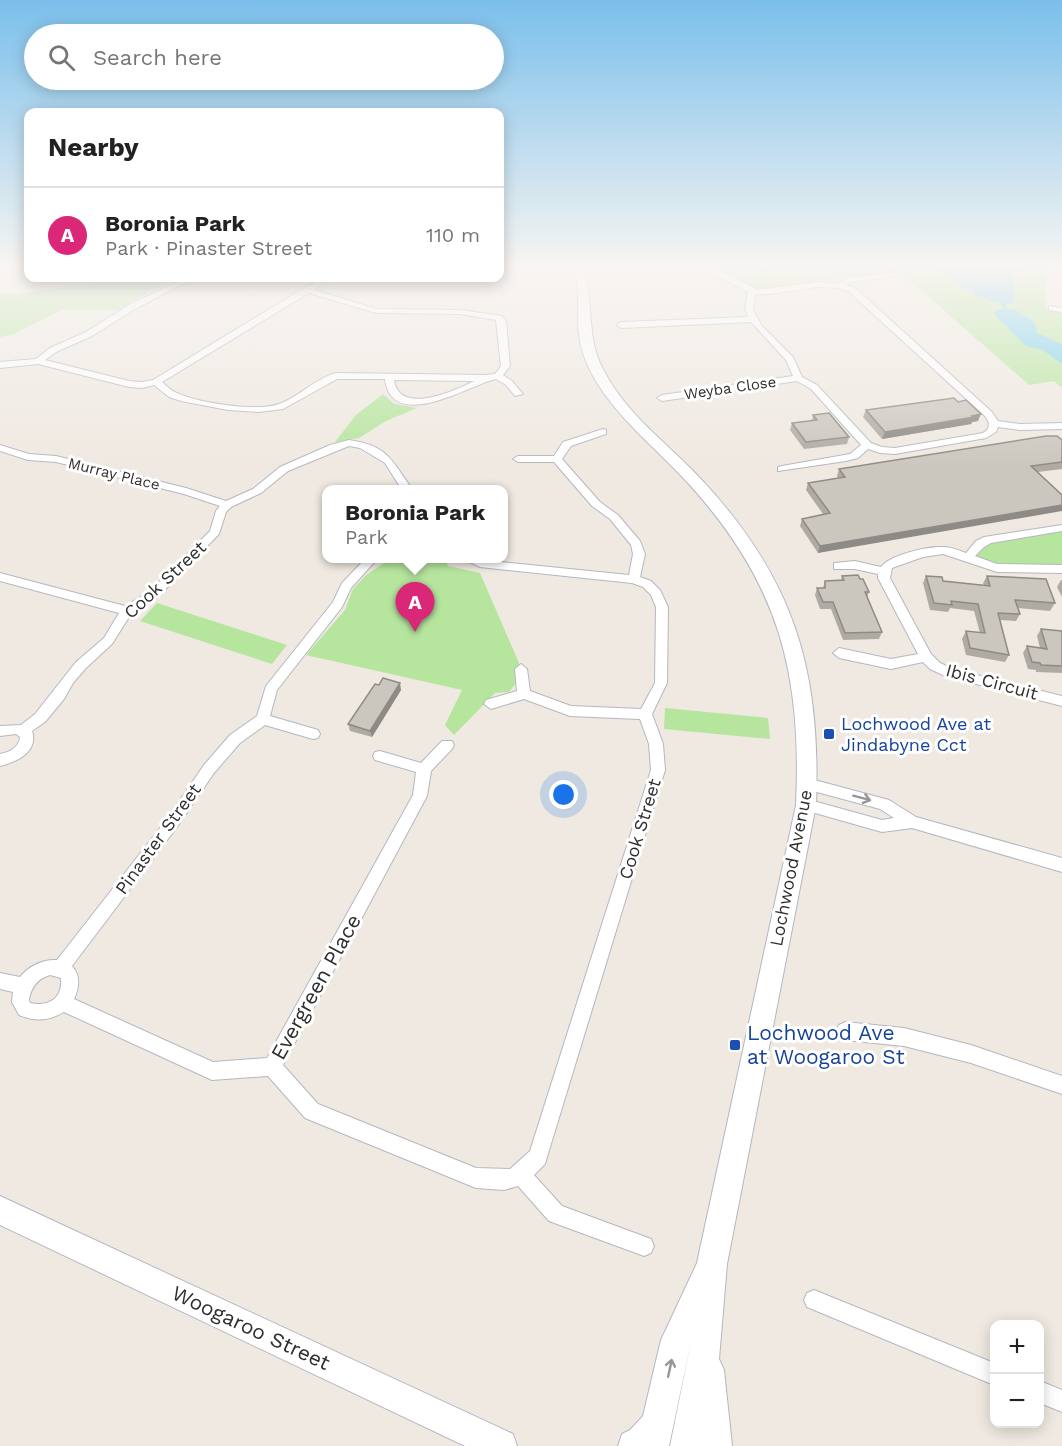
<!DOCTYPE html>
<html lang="en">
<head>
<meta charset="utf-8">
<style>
	:root { --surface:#fff; --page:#f6f6f6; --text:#222; --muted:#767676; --line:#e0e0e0; --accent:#db2777 }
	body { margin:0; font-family:"Work Sans",sans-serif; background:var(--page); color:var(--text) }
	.controls { position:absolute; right:18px; bottom:18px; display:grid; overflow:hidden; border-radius:12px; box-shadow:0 3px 15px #0003 }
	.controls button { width:54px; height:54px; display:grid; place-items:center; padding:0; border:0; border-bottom:2px solid var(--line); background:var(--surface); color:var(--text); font:30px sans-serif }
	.you { position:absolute; left:564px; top:795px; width:21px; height:21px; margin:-15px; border:4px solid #fff; border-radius:50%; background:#1a73e8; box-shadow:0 0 0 9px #1a73e833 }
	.badge { display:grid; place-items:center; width:39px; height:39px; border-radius:50%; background:var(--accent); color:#fff; font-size:20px; font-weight:700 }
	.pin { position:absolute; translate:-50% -50px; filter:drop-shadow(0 2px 3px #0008) }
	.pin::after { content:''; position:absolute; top:32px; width:21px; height:18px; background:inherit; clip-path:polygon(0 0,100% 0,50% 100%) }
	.popup { position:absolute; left:322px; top:485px; width:186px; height:78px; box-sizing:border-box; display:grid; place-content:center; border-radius:12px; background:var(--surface); filter:drop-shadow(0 2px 4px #0005); font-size:20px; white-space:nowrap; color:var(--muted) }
	.popup b { font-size:22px; color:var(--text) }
	.popup::after { content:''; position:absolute; left:50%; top:100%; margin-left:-12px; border:12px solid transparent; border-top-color:var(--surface) }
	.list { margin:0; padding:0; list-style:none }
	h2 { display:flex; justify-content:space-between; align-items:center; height:78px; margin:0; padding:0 24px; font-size:26px }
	h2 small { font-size:20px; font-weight:400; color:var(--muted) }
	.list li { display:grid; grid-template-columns:39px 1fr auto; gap:18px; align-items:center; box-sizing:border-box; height:96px; padding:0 24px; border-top:2px solid var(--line) }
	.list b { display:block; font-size:22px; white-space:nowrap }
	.list p { margin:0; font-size:20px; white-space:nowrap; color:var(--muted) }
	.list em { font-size:20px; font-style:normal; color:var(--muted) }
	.icon { flex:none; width:33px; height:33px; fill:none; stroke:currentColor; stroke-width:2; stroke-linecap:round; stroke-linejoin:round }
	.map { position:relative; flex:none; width:1062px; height:1446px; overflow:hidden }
	.search { position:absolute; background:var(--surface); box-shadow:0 3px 15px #0003; left:24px; top:24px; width:480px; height:66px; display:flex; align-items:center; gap:15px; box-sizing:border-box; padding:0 21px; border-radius:33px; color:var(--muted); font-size:22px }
	.panel { position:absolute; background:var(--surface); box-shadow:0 3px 15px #0003; left:24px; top:108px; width:480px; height:174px; border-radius:12px }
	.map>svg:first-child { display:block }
	.green { fill:#b6e59e }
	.water { fill:#75cff0 }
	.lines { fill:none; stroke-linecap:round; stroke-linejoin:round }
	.stream { stroke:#75cff0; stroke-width:4 }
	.street-casing { stroke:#b4b7c1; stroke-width:2 }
	.secondary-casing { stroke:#b4b7c1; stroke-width:2 }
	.street { fill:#fff; fill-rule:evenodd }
	.secondary { fill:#fff; fill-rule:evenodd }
	.wall { fill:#afaba4 }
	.shaded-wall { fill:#8e8b86 }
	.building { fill:#cbc7bf; stroke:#8e8b86; stroke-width:1.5 }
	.oneway { stroke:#969696 }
	.transit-dot { fill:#1a4fb4; stroke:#fff; stroke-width:2 }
	.labels { text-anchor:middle; stroke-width:6; stroke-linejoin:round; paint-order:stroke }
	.far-street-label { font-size:15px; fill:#2e2e2e; stroke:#fff }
	.street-label { font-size:18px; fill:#2e2e2e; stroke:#fff }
	.transit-label { font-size:18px; fill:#164399; stroke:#fff; text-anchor:start }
	.near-street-label { font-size:21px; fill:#2e2e2e; stroke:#fff }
	.near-transit-label { font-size:21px; fill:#164399; stroke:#fff; text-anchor:start }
</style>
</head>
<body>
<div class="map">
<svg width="1062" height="1446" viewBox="0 0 1062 1446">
	<rect width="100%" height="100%" fill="#efe9e1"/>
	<!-- green -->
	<g class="green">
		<path d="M 720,265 L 934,265 C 957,283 983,304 1013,304 C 1019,290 1009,279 1016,265 L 1045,265 L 1046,310 L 1062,312 L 1062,388 L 1054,381 L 1029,385 L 899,271 L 762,289 C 747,287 726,279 720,265 Z"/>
		<path d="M 131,278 L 172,278 L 118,310 L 62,310 L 11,335 L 0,337 L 0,293 L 22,293 Z"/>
		<path d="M 383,394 L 394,404 L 417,408 L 386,421 L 359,438 L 335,442 L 356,415 Z"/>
		<path d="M 1062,528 L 1062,569 L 997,568 L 967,558 L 980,544 Z"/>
		<path d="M 444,558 L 448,566 L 480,573 L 519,663 L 517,682 L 509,692 L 495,693 L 454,735 L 445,725 L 462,690 L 306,655 L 345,610 L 353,589 L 366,575 L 390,559 Z"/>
		<path d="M 157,603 L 287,645 L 272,664 L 140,621 Z"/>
		<path d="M 665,708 L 768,718 L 770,739 L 664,729 Z"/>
	</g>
	<!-- water -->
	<g class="water">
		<path d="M 934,265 L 1016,265 C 1009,279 1019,290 1013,304 C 981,304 958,285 934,265 Z"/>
		<path d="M 1014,309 L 1034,322 L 1037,333 L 1062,344 L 1062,364 L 1043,350 L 1026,346 L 996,316 L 995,310 Z"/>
	</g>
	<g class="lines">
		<!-- stream -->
		<path class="stream" d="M 1003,304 L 1005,309"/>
		<!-- street casing -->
		<g class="street-casing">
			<g id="street">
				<path d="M 595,265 L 692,266 L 696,268 L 692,270 L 599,267 Z"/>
				<path d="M 702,267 L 727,274 L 758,290 L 817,282 L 839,283 L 849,278 L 898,272 L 898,276 L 895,276 L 851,282 L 846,285 L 854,287 L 992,412 L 998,421 L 1020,424 L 1062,423 L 1062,429 L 1020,430 L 998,427 L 996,432 L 986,438 L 895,454 L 880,453 L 868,449 L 858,458 L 846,461 L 778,471 L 778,467 L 782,466 L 850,454 L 861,445 L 811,389 L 797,381 L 662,401 L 657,398 L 662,395 L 793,376 L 786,360 L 751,322 L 621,328 L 617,325 L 621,322 L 748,317 L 745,308 L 748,292 L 721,278 L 699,271 L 698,269 ZM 817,287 L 839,288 L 848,291 L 985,416 L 989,423 L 988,429 L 983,433 L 895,448 L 882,447 L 871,443 L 817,385 L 802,377 L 793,357 L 762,326 L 753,310 L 755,294 L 770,294 Z"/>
				<path d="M 185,278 L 194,278 L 135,309 L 92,336 L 56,352 L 45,360 L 129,381 L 142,382 L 153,380 L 304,288 L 323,278 L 332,278 L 314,290 L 377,309 L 460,310 L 502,316 L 506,321 L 510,366 L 503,375 L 512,381 L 523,394 L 515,396 L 506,385 L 496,379 C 473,383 392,435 385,379 L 337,379 L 283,409 L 259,412 L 228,410 L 181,401 L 169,397 L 154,385 L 142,388 L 129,387 L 38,364 L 0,368 L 0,362 L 36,359 L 50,348 L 86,332 L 129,305 ZM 309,293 L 376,313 L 460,314 L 496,320 L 501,366 L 495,374 L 485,375 L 336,373 C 314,379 299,397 279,404 C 257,412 198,403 177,393 C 171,391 167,386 162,382 ZM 394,380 L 474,381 C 455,391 399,416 394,380 Z"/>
				<path d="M 1049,306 L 1062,308 L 1062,312 L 1049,310 Z"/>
				<path d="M 603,429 L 606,430 L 606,434 L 571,446 L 562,459 L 600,502 L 618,515 L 640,541 L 645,554 L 640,577 L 651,581 L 660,590 L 668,607 L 667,683 L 652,714 L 663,744 L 665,770 L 547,1157 L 545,1164 L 534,1175 L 562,1206 L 651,1239 L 654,1246 L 651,1253 L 644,1256 L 549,1221 L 518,1186 L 504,1190 L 476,1188 L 305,1118 L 268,1076 L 212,1080 L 64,1012 C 48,1021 36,1022 19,1015 L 12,1002 L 13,992 L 0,989 L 0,973 L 20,977 C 29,966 43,959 57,960 L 167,819 L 204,765 L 230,735 L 257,716 L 266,686 L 333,602 L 342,583 L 366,558 L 378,558 L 351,588 L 342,607 L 277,690 L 270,716 L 318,730 L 320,734 L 318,738 L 313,739 L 265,725 L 240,743 L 214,773 L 177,827 L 72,966 C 81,976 79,988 74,999 L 213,1062 L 267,1058 L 413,795 L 416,772 L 375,760 L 373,756 L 375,752 L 380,751 L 421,763 L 442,741 L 452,741 L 454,745 L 452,749 L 431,771 L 427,796 L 283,1065 L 318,1104 L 476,1168 L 510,1169 L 530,1151 L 651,770 L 649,744 L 640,719 L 570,716 L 524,699 L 491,709 L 484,704 L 486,700 L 517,691 L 515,669 L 521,664 L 527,669 L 530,691 L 571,706 L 641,709 L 655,683 L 656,607 L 651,595 L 643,587 L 632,583 L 480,567 L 462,558 L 629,575 L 633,554 L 631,545 L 610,519 L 592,506 L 554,462 L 518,462 L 513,459 L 518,456 L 554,456 L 563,442 ZM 50,975 L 61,978 C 63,998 49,1007 30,1003 L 29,1000 C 31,987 37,979 50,975 Z"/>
				<path d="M 349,440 C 390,446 391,461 413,490 L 402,490 L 385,463 L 360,448 L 349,446 L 288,471 L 261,493 L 231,507 L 226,512 L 219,534 L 157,598 L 131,614 L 112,644 L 86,668 L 73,683 L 64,699 L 45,722 L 32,731 C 39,752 16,762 0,766 L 0,754 C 10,752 19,747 20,737 L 16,734 L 0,736 L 0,726 L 21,725 L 35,714 L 76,662 L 104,638 L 119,613 L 0,581 L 0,573 L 125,606 L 149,592 L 210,531 L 216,511 L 220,506 L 184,494 L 56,462 L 28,460 L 0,451 L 0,445 L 29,454 L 56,456 L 186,488 L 226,501 L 253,489 L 280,467 L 330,445 Z"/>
				<path d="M 1062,525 L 1062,531 L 991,543 L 984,547 L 975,556 L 997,564 L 1062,565 L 1062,573 L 997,572 L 943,554 L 923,557 L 892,568 L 890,578 L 931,654 L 940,663 L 953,669 L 1062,696 L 1062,706 L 945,676 L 930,669 L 923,662 L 891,669 L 839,658 L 833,653 L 839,648 L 891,659 L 918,654 L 878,578 L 878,574 L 855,569 L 834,569 L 834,563 L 855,561 L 881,567 C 889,555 928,546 943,547 C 951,547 958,550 966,553 L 976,541 L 984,537 Z"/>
				<path d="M 807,778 L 889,800 L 916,817 L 1062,858 L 1062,872 L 912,828 L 882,832 L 801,809 L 799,805 L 801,801 L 806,799 L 882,820 L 894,818 L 880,809 L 802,788 L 800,784 L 802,780 Z"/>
				<path d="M 845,1022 L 904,1028 L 971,1045 L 1062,1076 L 1062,1094 L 971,1063 L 904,1046 L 845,1040 L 839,1037 L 836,1031 L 839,1025 Z"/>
				<path d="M 814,1290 L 994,1363 L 994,1385 L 807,1307 L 804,1300 L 807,1293 Z"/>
				<path d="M 1040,1381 L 1062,1390 L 1062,1412 L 1040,1403 Z"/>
			</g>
		</g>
		<!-- secondary casing -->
		<g class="secondary-casing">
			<g id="secondary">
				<path d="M 570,265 L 605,265 L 603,267 L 584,271 C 594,304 586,337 603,369 C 625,413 666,442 699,477 C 794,578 821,668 816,805 L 727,1264 L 719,1359 L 724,1370 L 732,1446 L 670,1446 L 691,1342 L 669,1446 L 618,1446 L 622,1434 L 630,1430 L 643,1416 L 661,1340 L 697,1263 L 796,805 C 802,673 779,583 688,483 C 656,448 619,420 594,378 C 587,365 581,351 579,335 C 576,315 583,281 570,265 Z"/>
				<path d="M 0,1196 L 513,1434 L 517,1446 L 465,1446 L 0,1225 Z"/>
			</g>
		</g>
		<!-- street -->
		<use href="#street" class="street"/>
		<!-- secondary -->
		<use href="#secondary" class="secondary"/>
	</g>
	<!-- wall -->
	<g class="wall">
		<path d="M 866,410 L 978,421 L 972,422 L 971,424 L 882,439 L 863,417 Z"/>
		<path d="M 813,415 L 849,437 L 847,444 L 804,449 L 790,430 L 792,423 L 812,420 Z"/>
		<path d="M 1062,440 L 1062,469 L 1038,472 L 818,553 L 800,526 L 802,519 L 823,514 L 806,490 L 808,483 L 838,478 L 837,476 L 839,469 Z"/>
		<path d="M 842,576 L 860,579 L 869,592 L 867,598 L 882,632 L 879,639 L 843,640 L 831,609 L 820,609 L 815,595 L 817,588 L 823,588 L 825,581 L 841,580 Z"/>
		<path d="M 926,576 L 943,581 L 984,585 L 983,583 L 987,576 L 1055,603 L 1050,611 L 1018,608 L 1020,614 L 1016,621 L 1000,620 L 1009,655 L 1005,662 L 966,655 L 962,639 L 966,631 L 980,633 L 974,611 L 950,608 L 948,612 L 930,610 L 923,583 Z"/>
		<path d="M 1061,580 L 1062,580 L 1062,597 L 1057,587 Z"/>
		<path d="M 1041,629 L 1062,631 L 1062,673 L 1036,672 L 1036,670 L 1028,669 L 1023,653 L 1027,646 L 1040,648 L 1037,636 Z"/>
		<path d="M 401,690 L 372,737 L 350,731 L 348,724 Z"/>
	</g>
	<!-- shaded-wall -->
	<g class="shaded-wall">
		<path d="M 981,414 L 978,421 L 972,422 L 971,424 L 882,439 L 885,432 Z"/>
		<path d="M 1062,505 L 1062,511 L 818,553 L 820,546 Z"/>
		<path d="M 400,683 L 401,690 L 372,737 L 370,731 Z"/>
	</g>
	<!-- building -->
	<g class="building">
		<path d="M 954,398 L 958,402 L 966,400 L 981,414 L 972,416 L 974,417 L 885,432 L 866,410 Z"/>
		<path d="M 829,413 L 849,437 L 806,442 L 792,423 L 817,420 L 813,415 Z"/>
		<path d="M 1046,436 L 1057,436 L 1062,440 L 1062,462 L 1031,466 L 1062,495 L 1062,505 L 820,546 L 802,519 L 830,513 L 808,483 L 845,477 L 839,469 Z"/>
		<path d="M 858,575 L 860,579 L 863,579 L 869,592 L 865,592 L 882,632 L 845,633 L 833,602 L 823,602 L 817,588 L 825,588 L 825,581 L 844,580 L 842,576 Z"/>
		<path d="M 926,576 L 942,577 L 943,581 L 990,586 L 987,576 L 1046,579 L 1055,603 L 1015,600 L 1020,614 L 998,613 L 1009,655 L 970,648 L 966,631 L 985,633 L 978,604 L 951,601 L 952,605 L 934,603 Z"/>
		<path d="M 1041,629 L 1062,631 L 1062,666 L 1041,665 L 1040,663 L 1032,662 L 1027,646 L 1047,649 Z"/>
		<path d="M 383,678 L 400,683 L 370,731 L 348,724 L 375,684 L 379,685 Z"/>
	</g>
	<!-- one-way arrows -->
	<defs><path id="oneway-shaft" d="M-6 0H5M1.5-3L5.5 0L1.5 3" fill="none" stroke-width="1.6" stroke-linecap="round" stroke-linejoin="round" transform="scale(1.5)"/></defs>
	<g class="oneway">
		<use href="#oneway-shaft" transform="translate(862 798) rotate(15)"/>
		<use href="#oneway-shaft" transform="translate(670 1368) rotate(-78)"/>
	</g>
	<!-- sky -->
	<linearGradient id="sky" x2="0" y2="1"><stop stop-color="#7abfeb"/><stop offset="0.57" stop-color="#f8f5f2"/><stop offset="1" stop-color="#f8f5f2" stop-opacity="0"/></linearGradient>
	<rect width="1062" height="467" fill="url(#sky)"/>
	<!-- markers -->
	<g class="transit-dot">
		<rect x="823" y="728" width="12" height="12" rx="3"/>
		<rect x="729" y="1039" width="12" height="12" rx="3"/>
	</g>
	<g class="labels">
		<!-- far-street labels -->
		<g class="far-street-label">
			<text transform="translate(730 388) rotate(-8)" y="5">Weyba Close</text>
			<text transform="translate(114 474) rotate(14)" y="5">Murray Place</text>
		</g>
		<!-- street labels -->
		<g class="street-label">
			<text transform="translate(165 580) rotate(-43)" y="6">Cook Street</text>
			<text transform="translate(992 682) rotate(15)" y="6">Ibis Circuit</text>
			<text transform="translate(640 829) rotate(-73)" y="6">Cook Street</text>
			<text transform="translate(158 839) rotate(-54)" y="6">Pinaster Street</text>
			<text transform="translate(791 868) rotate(-79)" y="6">Lochwood Avenue</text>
		</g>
		<!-- transit labels -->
		<g class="transit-label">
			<text x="841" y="730">Lochwood Ave at<tspan x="841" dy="21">Jindabyne Cct</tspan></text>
		</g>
		<!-- near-street labels -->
		<g class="near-street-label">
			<text transform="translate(316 987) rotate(-61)" y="7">Evergreen Place</text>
			<text transform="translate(251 1328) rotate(25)" y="7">Woogaroo Street</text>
		</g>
		<!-- near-transit labels -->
		<g class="near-transit-label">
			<text x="747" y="1040">Lochwood Ave<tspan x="747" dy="24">at Woogaroo St</tspan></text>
		</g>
	</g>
</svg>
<div class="controls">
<button>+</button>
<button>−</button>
</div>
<div class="you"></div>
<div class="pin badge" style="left:415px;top:632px">A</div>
<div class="popup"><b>Boronia Park</b>Park</div>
<div class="search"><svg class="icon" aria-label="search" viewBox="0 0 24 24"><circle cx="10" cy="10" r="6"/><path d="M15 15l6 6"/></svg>Search here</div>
<section class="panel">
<h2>Nearby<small></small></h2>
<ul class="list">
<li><span class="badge">A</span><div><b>Boronia Park</b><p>Park · Pinaster Street</p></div><em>110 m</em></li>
</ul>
</section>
</div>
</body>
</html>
